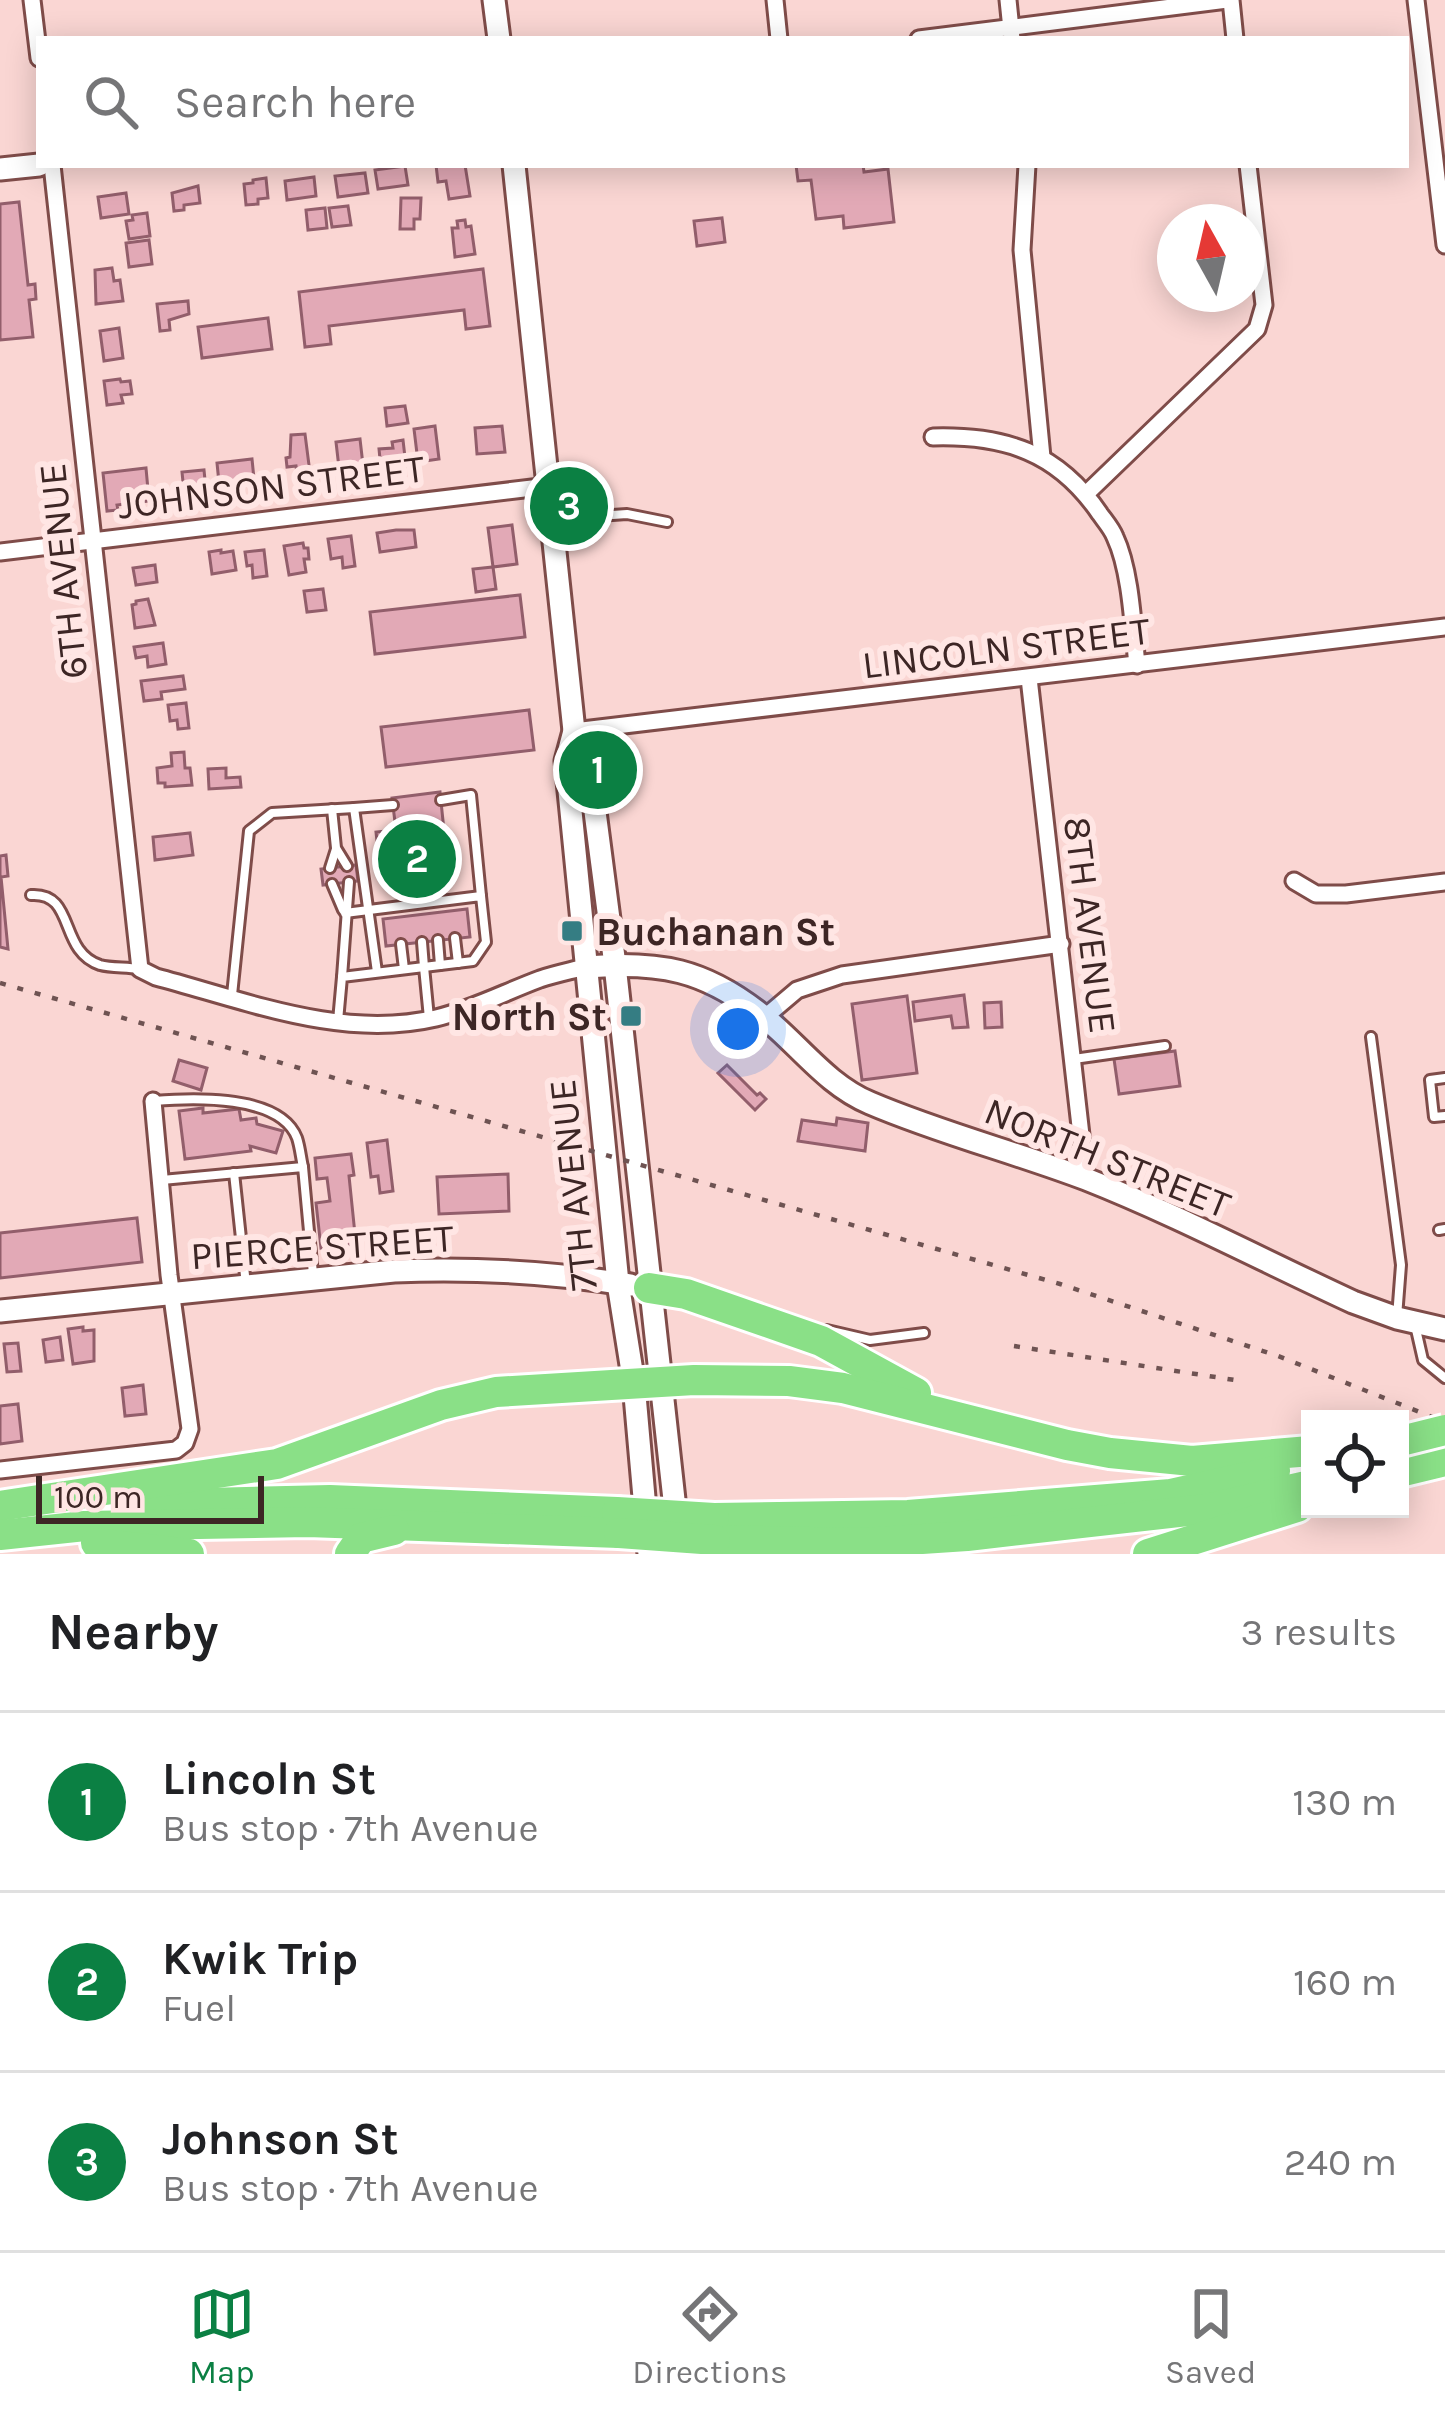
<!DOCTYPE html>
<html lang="en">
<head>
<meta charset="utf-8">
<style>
	:root { --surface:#fff; --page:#f6f6f6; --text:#202124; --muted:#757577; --line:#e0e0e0; --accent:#0b8043 }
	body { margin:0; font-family:Karla,sans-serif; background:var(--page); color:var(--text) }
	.controls { position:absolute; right:36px; bottom:36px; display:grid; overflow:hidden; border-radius:0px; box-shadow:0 6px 30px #0003 }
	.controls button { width:108px; height:108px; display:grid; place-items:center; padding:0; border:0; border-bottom:3px solid var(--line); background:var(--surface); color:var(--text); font:60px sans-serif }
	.compass { position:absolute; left:1157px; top:204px; width:108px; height:108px; border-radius:50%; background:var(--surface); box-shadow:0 6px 30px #0003; rotate:352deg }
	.scale { position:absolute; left:36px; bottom:30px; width:228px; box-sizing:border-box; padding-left:12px; border:6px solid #3d2625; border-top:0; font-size:33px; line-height:42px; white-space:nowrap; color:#3d2625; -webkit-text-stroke:9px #ffe6e4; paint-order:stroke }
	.you { position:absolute; left:738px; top:1029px; width:42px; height:42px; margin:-30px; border:9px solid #fff; border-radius:50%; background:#1a73e8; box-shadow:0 0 0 18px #1a73e833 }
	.badge { display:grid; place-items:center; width:78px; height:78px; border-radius:50%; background:var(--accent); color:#fff; font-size:39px; font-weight:700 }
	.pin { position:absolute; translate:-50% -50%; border:6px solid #fff; box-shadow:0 3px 12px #0006 }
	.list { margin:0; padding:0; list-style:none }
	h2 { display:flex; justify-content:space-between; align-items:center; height:156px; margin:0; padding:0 48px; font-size:51px }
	h2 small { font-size:39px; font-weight:400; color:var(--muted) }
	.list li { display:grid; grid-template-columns:78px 1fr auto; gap:36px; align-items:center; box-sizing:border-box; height:180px; padding:0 48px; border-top:3px solid var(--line) }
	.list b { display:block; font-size:45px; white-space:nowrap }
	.list p { margin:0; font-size:39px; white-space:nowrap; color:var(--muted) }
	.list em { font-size:39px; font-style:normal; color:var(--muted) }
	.icon { flex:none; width:66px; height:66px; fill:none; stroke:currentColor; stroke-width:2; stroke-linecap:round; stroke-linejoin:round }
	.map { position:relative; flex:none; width:1445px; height:1554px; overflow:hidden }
	.search { position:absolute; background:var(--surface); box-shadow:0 6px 30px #0003; left:36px; right:36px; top:36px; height:132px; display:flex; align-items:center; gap:30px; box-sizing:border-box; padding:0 42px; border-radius:0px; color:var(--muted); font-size:45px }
	.sheet { height:696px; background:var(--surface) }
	nav { display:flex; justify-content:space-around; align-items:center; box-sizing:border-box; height:168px; border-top:3px solid var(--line); background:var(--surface); font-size:33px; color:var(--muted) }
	nav a { display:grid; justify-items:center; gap:6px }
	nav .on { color:var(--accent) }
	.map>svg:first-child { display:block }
	.building { fill:#e2a9b6; stroke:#925e6b; stroke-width:3 }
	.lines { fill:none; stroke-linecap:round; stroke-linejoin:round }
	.service-casing { stroke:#7f4c49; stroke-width:14 }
	.minor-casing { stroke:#7f4c49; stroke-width:21 }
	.tertiary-casing { stroke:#7f4c49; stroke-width:27 }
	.motorway-casing { stroke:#fff; stroke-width:36 }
	.service { stroke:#fff; stroke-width:8 }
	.minor { stroke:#fff; stroke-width:15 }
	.tertiary { stroke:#fff; stroke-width:21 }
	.motorway { stroke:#8ae087; stroke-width:30 }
	.rail { stroke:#6e5352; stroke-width:4.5; stroke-dasharray:6 12; stroke-linecap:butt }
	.motorway-bridge-casing { stroke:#fff; stroke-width:36; stroke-linecap:butt }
	.motorway-bridge { stroke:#8ae087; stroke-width:30 }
	.poi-dot { fill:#357d83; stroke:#ffe6e4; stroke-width:4.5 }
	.labels { text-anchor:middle; stroke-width:12; stroke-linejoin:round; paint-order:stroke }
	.street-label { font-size:39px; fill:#3d2625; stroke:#ffe6e4 }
	.poi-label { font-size:39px; font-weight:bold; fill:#3d2625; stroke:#ffe6e4; text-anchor:start }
</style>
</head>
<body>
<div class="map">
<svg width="1445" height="1554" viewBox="0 0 1445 1554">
	<rect width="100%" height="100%" fill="#fad6d3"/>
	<!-- building -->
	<g class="building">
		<path d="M 436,165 L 465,165 L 470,196 L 449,199 L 446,181 L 438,182 Z"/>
		<path d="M 796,165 L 863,165 L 864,172 L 888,169 L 894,222 L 844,228 L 843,216 L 816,219 L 811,180 L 798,181 Z"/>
		<path d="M 405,166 L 408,185 L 378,189 L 375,170 Z"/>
		<path d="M 365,173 L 368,193 L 338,197 L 335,176 Z"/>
		<path d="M 314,177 L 316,196 L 287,200 L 285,181 Z"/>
		<path d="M 266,178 L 268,198 L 258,199 L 258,204 L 246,205 L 244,184 L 253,183 L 253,180 Z"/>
		<path d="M 198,186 L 200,203 L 184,205 L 184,210 L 174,211 L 172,193 Z"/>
		<path d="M 126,193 L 129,214 L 101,218 L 98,197 Z"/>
		<path d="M 401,198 L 421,198 L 420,219 L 414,219 L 414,229 L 400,229 Z"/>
		<path d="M 19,202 L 28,285 L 35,284 L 36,299 L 29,300 L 33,337 L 0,340 L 0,204 Z"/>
		<path d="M 348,206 L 351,225 L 332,227 L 329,208 Z"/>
		<path d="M 325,208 L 327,228 L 308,230 L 306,210 Z"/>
		<path d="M 147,213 L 150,236 L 129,239 L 126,221 L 133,220 L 132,215 Z"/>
		<path d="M 722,218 L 725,242 L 697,246 L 694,221 Z"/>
		<path d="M 465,220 L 466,227 L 471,226 L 475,254 L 455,257 L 452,228 L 458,228 L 457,221 Z"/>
		<path d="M 149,240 L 152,264 L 129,267 L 126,243 Z"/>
		<path d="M 112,268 L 114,281 L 120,280 L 123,301 L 96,304 L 95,270 Z"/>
		<path d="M 483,269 L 490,326 L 466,329 L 464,310 L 329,326 L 331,344 L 305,347 L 299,292 Z"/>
		<path d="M 188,301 L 189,314 L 169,320 L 170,330 L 160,331 L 157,304 Z"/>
		<path d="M 268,318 L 272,349 L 202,358 L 198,327 Z"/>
		<path d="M 119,328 L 123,358 L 104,361 L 100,331 Z"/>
		<path d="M 120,379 L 121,382 L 130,381 L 132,394 L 121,395 L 123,403 L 107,405 L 104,381 Z"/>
		<path d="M 405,406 L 408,423 L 387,426 L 385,408 Z"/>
		<path d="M 435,426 L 439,459 L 418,462 L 414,429 Z"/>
		<path d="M 502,426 L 505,452 L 477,454 L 475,428 Z"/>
		<path d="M 305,434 L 310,473 L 297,474 L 296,466 L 287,467 L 286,458 L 290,457 L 291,435 Z"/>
		<path d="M 360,439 L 363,465 L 339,468 L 336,442 Z"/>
		<path d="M 403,440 L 406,466 L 381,469 L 379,449 L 393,448 L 392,442 Z"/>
		<path d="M 252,459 L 254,479 L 219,483 L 217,463 Z"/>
		<path d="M 146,468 L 149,501 L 117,505 L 118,510 L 107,511 L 103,473 Z"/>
		<path d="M 204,470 L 206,490 L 184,492 L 182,472 Z"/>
		<path d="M 512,525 L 517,564 L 493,567 L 488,528 Z"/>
		<path d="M 396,530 L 414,530 L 416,547 L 380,552 L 377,533 Z"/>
		<path d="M 351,536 L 355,566 L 343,568 L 342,557 L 331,559 L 328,539 Z"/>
		<path d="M 303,543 L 304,548 L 308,548 L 309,559 L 304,559 L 306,572 L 289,575 L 284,546 Z"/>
		<path d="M 221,550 L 221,553 L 233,551 L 236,570 L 212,574 L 209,552 Z"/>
		<path d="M 264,550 L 267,576 L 253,578 L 252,565 L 247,566 L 245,552 Z"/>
		<path d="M 155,565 L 157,582 L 136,585 L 133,568 Z"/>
		<path d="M 493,567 L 496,589 L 476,592 L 473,569 Z"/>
		<path d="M 323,589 L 326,610 L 307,612 L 304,591 Z"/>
		<path d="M 520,595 L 525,637 L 375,654 L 370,612 Z"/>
		<path d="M 148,599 L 155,625 L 135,628 L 132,605 L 136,604 L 136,601 Z"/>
		<path d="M 163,643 L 166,664 L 148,667 L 147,656 L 136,658 L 134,647 Z"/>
		<path d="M 183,676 L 185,689 L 161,692 L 162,699 L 144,701 L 141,681 Z"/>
		<path d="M 186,703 L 189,728 L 178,729 L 177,720 L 170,721 L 168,705 Z"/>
		<path d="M 529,710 L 534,750 L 386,767 L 381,727 Z"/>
		<path d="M 184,752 L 185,768 L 190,768 L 192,785 L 165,787 L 165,783 L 158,783 L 157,768 L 172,766 L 171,753 Z"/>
		<path d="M 226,768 L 226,778 L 240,777 L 241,787 L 209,789 L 208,769 Z"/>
		<path d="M 440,792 L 448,869 L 381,877 L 376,832 L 396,830 L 392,798 Z"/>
		<path d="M 190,833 L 193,855 L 155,860 L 153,837 Z"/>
		<path d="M 6,855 L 8,876 L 1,877 L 8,949 L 0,947 L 0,856 Z"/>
		<path d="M 356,865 L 358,881 L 323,885 L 321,869 Z"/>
		<path d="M 467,909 L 470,937 L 386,946 L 383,919 Z"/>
		<path d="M 964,995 L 968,1027 L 953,1028 L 951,1016 L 915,1021 L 913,1002 Z"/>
		<path d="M 907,996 L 917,1073 L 862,1080 L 852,1004 Z"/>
		<path d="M 1001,1002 L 1002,1027 L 985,1028 L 984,1003 Z"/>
		<path d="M 1175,1051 L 1180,1086 L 1119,1094 L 1114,1059 Z"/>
		<path d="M 179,1060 L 207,1068 L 201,1090 L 173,1081 Z"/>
		<path d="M 727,1065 L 757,1095 L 760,1093 L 766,1099 L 755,1110 L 718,1073 Z"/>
		<path d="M 203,1108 L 203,1113 L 239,1109 L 241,1120 L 256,1118 L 257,1124 L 283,1131 L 276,1153 L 250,1146 L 251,1151 L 185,1159 L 179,1111 Z"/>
		<path d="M 837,1118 L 868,1123 L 865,1151 L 798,1141 L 802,1120 L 836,1125 Z"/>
		<path d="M 387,1140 L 393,1191 L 380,1193 L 378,1176 L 371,1177 L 367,1143 Z"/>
		<path d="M 351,1154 L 354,1175 L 349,1176 L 356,1244 L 321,1248 L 316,1203 L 330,1201 L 327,1178 L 317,1179 L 315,1158 Z"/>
		<path d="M 508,1174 L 509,1211 L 439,1214 L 437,1177 Z"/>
		<path d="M 137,1218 L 142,1262 L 0,1278 L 0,1233 Z"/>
		<path d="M 83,1327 L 83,1331 L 94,1330 L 94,1361 L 73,1364 L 68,1329 Z"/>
		<path d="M 60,1337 L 63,1360 L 46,1362 L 43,1340 Z"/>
		<path d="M 18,1343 L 21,1371 L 7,1372 L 4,1344 Z"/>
		<path d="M 143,1385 L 146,1414 L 125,1416 L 122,1388 Z"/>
		<path d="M 18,1404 L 22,1441 L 0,1444 L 0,1406 Z"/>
	</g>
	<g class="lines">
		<!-- service casing -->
		<g class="service-casing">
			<g id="service">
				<path d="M 554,519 L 627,514 L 667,522"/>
				<path d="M 441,800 L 471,795 L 481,896"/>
				<path d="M 354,808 L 393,805"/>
				<path d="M 332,809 L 336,848 L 347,866"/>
				<path d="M 330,868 L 336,849"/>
				<path d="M 332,884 L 343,910"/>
				<path d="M 31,895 C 76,892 58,951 100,965 C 111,968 127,967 138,969"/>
				<path d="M 345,913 L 481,896 L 486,942 L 473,961 L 424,967 L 422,942"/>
				<path d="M 455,938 L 458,963"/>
				<path d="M 438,940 L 440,965"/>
				<path d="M 401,944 L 404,969"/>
				<path d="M 342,977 L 349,882"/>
				<path d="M 232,995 L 249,831 L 272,813 L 354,808 L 377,972"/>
				<path d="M 338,1021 L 342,977 L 424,967 L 429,1018"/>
				<path d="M 1371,1037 L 1401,1265 L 1397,1317"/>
				<path d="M 1074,1059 L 1165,1046"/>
				<path d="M 1445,1078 L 1430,1080 L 1434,1117 L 1445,1116"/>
				<path d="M 154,1101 C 192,1098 280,1094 297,1138 C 300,1147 301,1158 303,1167"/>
				<path d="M 234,1173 L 246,1285"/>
				<path d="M 162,1180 L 303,1167 L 313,1274"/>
				<path d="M 1439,1230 L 1445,1229"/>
				<path d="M 1415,1325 L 1423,1360 L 1445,1378"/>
				<path d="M 827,1330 L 870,1340 L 924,1333"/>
			</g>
		</g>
		<!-- minor casing -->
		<g class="minor-casing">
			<g id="minor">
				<path d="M 32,0 L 39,58"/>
				<path d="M 775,0 L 779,39"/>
				<path d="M 1008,0 L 1012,39"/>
				<path d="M 1231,0 L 1235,39"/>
				<path d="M 1416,0 L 1445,245"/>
				<path d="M 919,39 L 1227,0"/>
				<path d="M 52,165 L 140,969 L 156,977 C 247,1001 342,1040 436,1018 C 473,1009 505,992 540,979 C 555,974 570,971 585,967"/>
				<path d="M 1027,165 L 1022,250 L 1042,457"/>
				<path d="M 933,437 C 1005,435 1058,452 1100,514 C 1105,521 1112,529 1115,537 C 1131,571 1133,628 1137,665"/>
				<path d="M 1086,494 L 1257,329 L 1264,305 L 1248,165"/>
				<path d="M 0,552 L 549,486"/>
				<path d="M 1029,678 L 1086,1179"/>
				<path d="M 574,731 L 1445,627"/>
				<path d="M 1294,881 L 1316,894 L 1346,894 L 1445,882"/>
				<path d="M 764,1018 L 797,990 L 842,975 L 1061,944"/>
				<path d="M 0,1470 L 176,1450 L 185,1443 L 190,1429 L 169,1275 L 153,1101"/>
			</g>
		</g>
		<!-- tertiary casing -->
		<g class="tertiary-casing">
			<g id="tertiary">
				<path d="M 494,0 L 499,39"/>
				<path d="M 514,165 L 574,731 L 566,761 L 618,1283 L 634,1384 L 649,1554"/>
				<path d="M 0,169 L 39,165"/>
				<path d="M 574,731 L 588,758 L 615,965 L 680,1554"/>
				<path d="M 585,967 C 659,961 705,969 764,1017 C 800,1046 827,1085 870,1103 C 940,1133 1015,1152 1086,1179 C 1177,1215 1264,1261 1353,1302 L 1397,1318 L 1445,1329"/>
				<path d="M 0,1311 L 394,1271 C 472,1268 553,1272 631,1285"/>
			</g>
		</g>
		<!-- motorway casing -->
		<g class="motorway-casing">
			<g id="motorway">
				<path d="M 649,1288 L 686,1294 L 821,1341 L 916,1393"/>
				<path d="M 1400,1472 L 1445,1461"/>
				<path d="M 126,1505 L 330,1500 L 617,1512"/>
				<path d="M 0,1506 L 277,1464 L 441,1405 L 496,1392 L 694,1380 L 789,1381 L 843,1388 L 1067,1445 L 1110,1453 L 1192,1461 L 1310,1451"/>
				<path d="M 714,1518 L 908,1515 L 1171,1494 L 1275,1471"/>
				<path d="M 0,1535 L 85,1526 L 308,1522 L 619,1533"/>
				<path d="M 715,1540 L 863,1543 L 967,1536 L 1206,1509 L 1310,1485"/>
				<path d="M 96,1543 L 189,1554"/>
				<path d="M 350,1554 L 361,1538 L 394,1530"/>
				<path d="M 1148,1554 L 1297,1507"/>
			</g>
		</g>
		<!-- service -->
		<use href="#service" class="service"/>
		<!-- minor -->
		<use href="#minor" class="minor"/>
		<!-- tertiary -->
		<use href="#tertiary" class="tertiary"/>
		<!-- motorway -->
		<use href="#motorway" class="motorway"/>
		<!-- rail -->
		<g class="rail">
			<path d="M 0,983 L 1060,1284 L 1278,1356 L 1445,1422"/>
			<path d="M 1014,1346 L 1241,1381"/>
		</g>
		<!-- motorway-bridge casing -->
		<g class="motorway-bridge-casing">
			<g id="motorway-bridge">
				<path d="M 1401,1441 L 1445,1430"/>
				<path d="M 617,1512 L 714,1518"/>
				<path d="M 619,1533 L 715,1540"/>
			</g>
		</g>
		<!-- motorway-bridge -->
		<use href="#motorway-bridge" class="motorway-bridge"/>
	</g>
	<!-- markers -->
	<g class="poi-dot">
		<rect x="560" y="919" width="24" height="24" rx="6"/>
		<rect x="619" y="1004" width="24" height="24" rx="6"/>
	</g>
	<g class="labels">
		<!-- street labels -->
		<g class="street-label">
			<text transform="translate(271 486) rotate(-7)" y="14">JOHNSON STREET</text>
			<text transform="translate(62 571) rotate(-96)" y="14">6TH AVENUE</text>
			<text transform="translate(1006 647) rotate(-7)" y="14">LINCOLN STREET</text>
			<text transform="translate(1091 925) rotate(83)" y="14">8TH AVENUE</text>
			<text transform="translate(1108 1157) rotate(22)" y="14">NORTH STREET</text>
			<text transform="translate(572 1185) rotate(-96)" y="14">7TH AVENUE</text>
			<text transform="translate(322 1246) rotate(-4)" y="14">PIERCE STREET</text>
		</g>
		<!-- poi labels -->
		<g class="poi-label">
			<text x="596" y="945">Buchanan St</text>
			<text x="607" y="1030" text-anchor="end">North St</text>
		</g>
	</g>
</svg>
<div class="controls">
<button><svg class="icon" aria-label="locate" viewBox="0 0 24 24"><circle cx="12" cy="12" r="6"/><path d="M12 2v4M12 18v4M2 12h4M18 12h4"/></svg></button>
</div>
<svg class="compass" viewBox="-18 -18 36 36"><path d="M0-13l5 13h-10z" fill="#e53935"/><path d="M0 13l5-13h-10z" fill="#757577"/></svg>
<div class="scale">100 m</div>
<div class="you"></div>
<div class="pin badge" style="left:598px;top:770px">1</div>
<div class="pin badge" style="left:417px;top:859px">2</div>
<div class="pin badge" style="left:569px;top:506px">3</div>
<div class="search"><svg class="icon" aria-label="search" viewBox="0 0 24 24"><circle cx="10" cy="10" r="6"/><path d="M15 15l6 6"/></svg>Search here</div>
</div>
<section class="sheet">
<h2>Nearby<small>3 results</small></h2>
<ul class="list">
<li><span class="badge">1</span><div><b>Lincoln St</b><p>Bus stop · 7th Avenue</p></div><em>130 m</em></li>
<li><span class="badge">2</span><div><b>Kwik Trip</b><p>Fuel</p></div><em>160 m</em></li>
<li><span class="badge">3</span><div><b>Johnson St</b><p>Bus stop · 7th Avenue</p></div><em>240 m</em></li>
</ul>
</section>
<nav>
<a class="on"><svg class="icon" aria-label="map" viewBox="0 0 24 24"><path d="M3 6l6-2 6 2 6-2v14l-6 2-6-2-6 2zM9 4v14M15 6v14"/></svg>Map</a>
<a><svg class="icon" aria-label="directions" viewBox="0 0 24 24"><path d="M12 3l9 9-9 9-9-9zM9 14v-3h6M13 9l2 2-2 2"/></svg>Directions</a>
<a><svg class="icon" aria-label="saved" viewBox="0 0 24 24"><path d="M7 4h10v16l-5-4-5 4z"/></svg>Saved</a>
</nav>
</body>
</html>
